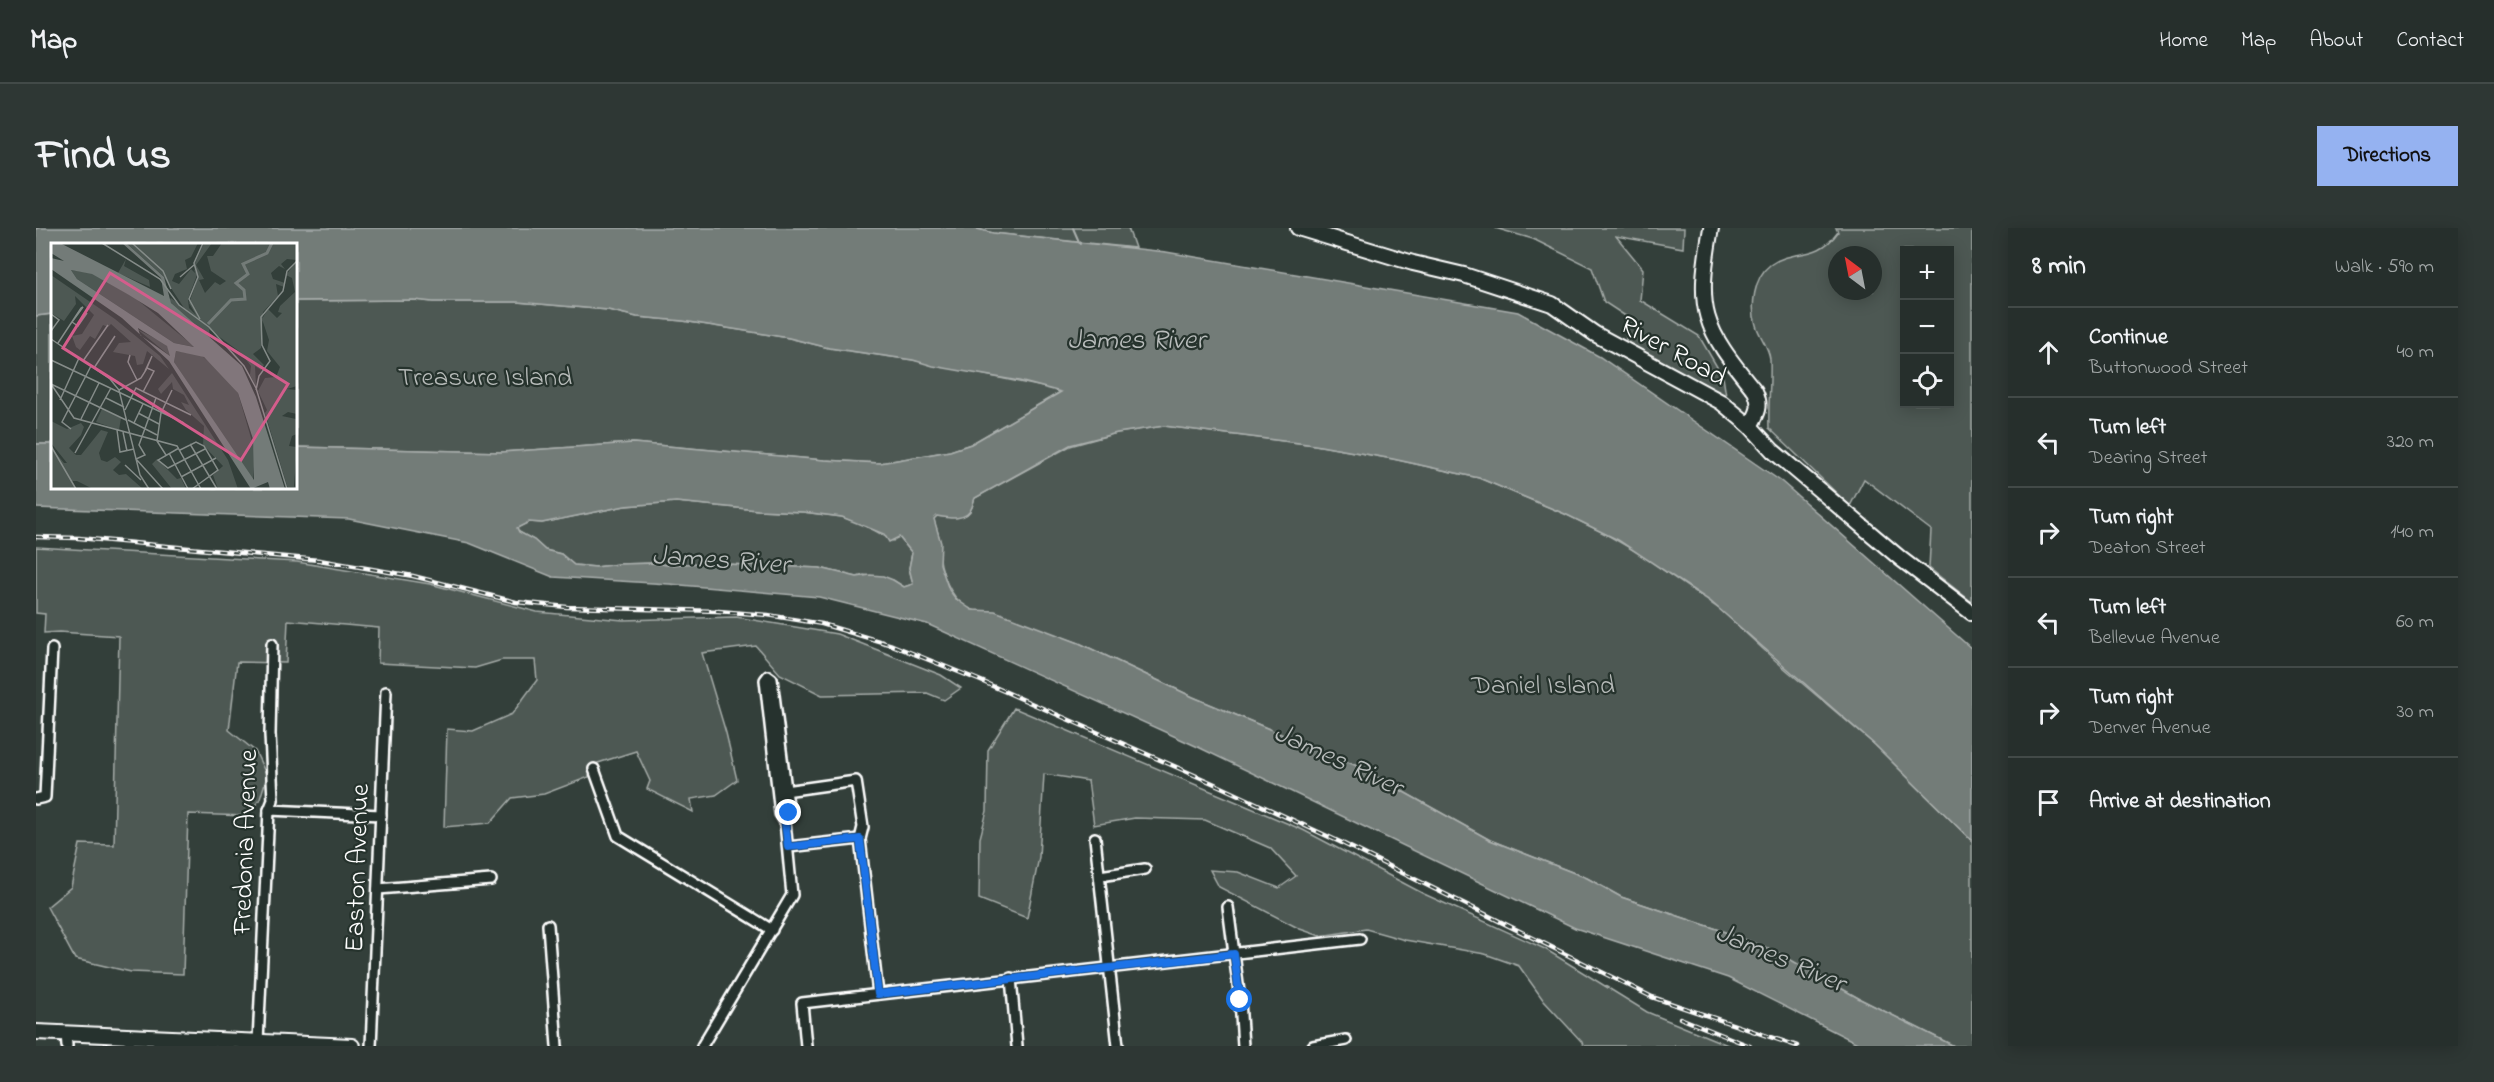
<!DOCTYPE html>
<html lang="en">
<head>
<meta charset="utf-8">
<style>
	:root { --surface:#262f2c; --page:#2e3734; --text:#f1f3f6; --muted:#a4a9a9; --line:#424a48; --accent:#95b2f1 }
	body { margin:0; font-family:"Indie Flower",sans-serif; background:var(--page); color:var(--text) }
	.controls { position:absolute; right:18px; top:18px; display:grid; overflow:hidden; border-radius:0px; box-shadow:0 3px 15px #0003 }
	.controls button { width:54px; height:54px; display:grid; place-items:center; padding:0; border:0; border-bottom:2px solid var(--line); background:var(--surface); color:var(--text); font:30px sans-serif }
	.compass { position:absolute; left:1792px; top:18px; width:54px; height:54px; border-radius:50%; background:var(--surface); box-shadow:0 3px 15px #0003; rotate:328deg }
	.stop { position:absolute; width:18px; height:18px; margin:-14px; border:4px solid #1a73e8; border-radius:50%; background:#fff }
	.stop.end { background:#1a73e8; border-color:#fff; box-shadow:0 2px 6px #0008 }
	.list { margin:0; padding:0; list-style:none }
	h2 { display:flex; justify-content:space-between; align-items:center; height:78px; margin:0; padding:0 24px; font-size:26px }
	h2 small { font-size:20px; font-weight:400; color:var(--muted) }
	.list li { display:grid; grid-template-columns:39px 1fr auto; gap:18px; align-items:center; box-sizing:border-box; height:90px; padding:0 24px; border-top:2px solid var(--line) }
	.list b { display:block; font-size:22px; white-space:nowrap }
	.list p { margin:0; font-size:20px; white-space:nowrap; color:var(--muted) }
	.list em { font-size:20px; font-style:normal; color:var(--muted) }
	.icon { flex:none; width:33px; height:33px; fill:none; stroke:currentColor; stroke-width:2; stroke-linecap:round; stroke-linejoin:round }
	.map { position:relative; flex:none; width:1936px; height:818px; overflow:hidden; border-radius:0px }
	header { display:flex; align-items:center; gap:36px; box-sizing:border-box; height:84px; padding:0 30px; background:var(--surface); border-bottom:2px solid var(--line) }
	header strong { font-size:28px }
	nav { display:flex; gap:33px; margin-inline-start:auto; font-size:21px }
	.intro { display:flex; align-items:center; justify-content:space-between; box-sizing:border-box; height:144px; padding:0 36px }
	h1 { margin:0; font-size:42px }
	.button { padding:15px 27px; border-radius:0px; background:var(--accent); color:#111; font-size:21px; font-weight:700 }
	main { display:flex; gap:36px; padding:0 36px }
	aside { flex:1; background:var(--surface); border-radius:0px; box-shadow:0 3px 15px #0003 }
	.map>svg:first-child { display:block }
	.green { fill:#4d5853; stroke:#a6aca9; stroke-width:1.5; fill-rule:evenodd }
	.water { fill:#737b78; stroke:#abb0ae; stroke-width:1.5; fill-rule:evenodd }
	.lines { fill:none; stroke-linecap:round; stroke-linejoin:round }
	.stream { stroke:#abb0ae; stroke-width:2 }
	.street-casing { stroke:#fff; stroke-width:14 }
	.secondary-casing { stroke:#fff; stroke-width:18 }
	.street { stroke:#26332d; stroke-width:9 }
	.secondary { stroke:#26332d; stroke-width:14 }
	.rail-casing { stroke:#fff; stroke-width:4.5 }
	.rail { stroke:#26332d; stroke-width:2; stroke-dasharray:7; stroke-linecap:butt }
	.route { stroke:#1a73e8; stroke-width:8 }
	.labels { text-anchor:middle; stroke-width:4.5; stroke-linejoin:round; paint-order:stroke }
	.street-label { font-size:27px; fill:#fff; stroke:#26332d }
	.park-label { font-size:27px; fill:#b8bcba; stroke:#26332d }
	.water-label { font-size:28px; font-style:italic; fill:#b9bdbc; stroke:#26332d }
	.inset-river { fill:none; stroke:#737b78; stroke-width:3 }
	.inset-road { fill:none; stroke:#858c89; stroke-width:1.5 }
	.view { fill:#d45d8c; fill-opacity:0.15; stroke:#d45d8c; stroke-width:3 }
	.inset-edge { fill:none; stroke:#fff; stroke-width:3 }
</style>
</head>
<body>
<header>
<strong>Map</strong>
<nav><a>Home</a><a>Map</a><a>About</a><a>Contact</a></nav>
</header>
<div class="intro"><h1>Find us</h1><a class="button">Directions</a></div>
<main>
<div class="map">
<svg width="1936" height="818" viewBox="0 0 1936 818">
	<rect width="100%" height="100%" fill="#333f3a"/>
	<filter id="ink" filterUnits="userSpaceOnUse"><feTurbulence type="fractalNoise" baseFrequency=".0167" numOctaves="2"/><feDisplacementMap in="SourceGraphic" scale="12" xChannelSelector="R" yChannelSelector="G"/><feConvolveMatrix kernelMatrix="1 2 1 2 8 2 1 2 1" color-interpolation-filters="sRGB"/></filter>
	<g filter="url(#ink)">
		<!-- green -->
		<g class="green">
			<path d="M 937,0 L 1092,0 L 1099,20 L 957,5 Z"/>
			<path d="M 1459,0 L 1648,0 L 1647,20 L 1580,8 L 1607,41 L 1604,72 L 1663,108 L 1687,149 L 1690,168 L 1590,114 L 1591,89 L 1568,74 L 1556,40 L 1497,11 Z"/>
			<path d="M 1800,0 L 1936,0 L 1936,374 L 1893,340 L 1895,302 L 1828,251 L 1814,278 L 1733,200 C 1732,177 1735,154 1734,131 C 1733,119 1723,108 1720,97 C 1714,79 1718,49 1734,37 C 1758,20 1781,34 1802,4 ZM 1868,22 L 1914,22 L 1914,176 L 1868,176 ZM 1801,27 L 1837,27 L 1837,63 L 1801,63 Z"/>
			<path d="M 378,72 L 397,74 L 481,74 L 572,82 L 601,89 L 647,93 L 753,110 L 793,120 L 877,132 L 1026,163 L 935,216 L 914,223 L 844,235 L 788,232 L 597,215 L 465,224 L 260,219 L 260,73 Z"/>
			<path d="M 16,86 L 16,216 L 0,216 L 0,88 Z"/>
			<path d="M 1128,198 L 1279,217 L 1357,231 L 1443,250 L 1529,286 L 1568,305 L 1601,324 L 1686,383 L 1740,433 L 1839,517 L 1936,613 L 1936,818 L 1918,818 L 1824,771 L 1739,724 L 1681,701 L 1585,669 L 1551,650 L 1454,612 L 1321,538 L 1157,469 L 1043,415 L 950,383 C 924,386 910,359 905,337 C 903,330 905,322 904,314 C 903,306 900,299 897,291 L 901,288 C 912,289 931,293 936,279 C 937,276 938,272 939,270 L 1034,218 L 1081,205 Z"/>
			<path d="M 640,274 L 722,282 L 767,284 L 806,289 L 829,297 L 857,313 L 859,310 L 863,309 L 876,325 L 873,340 L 877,356 L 868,359 L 857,352 L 828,347 L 821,349 L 784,340 L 666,335 L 631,337 L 619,335 L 583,336 L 560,339 L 538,337 L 525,326 L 509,322 L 498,312 L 483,304 L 481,300 L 493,294 L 506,295 L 589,278 Z"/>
			<path d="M 0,319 L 261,334 L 394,356 L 501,384 L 587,392 L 700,389 L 801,406 L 905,447 L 925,460 L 908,472 L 891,465 L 786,467 L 744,446 L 720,418 L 666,425 L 690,505 L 701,552 L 680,567 L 655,571 L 657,584 L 611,561 L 614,553 L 600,523 L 562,535 L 557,539 L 553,549 L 508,566 L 476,570 L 454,595 L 408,599 L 411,501 L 437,503 L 476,486 L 501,452 L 499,432 L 466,432 L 439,440 L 342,435 L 343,400 L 252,392 L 250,435 L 201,434 L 193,502 L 219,523 L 231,548 L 224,571 L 211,588 L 152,586 L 147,746 L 95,744 L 39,731 L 11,679 L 35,659 L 44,616 L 78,617 L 83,408 L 23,404 L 8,405 L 9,386 L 0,385 Z"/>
			<path d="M 978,480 L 1267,602 L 1388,666 L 1509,721 L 1611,784 L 1694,818 L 1547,818 L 1546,814 L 1508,773 L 1483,738 L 1449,726 L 1369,712 L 1330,701 L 1284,708 L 1264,701 L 1183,659 L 1174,642 L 1202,644 L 1243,660 L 1260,648 L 1234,620 L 1169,592 L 1099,590 L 1058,597 L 1052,553 L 1008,546 L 1003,629 L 991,690 L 943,671 L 944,610 L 951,583 L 952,522 Z"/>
		</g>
		<!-- water -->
		<path class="water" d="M 0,0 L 937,0 L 957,5 L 1130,24 L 1482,84 L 1564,129 L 1746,254 L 1936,421 L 1936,613 L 1839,517 L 1674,373 L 1582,312 L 1529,286 L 1443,250 L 1357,231 L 1279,217 L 1128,198 L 1081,205 L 1034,217 L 939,270 C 938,272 937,276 936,279 C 931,294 912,290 901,288 L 898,291 L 905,315 L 904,336 L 913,362 L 920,371 L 936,382 L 959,383 L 1043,415 L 1157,469 L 1321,538 L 1454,612 L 1551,650 L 1585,669 L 1681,701 L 1739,723 L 1824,771 L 1918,818 L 1827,818 L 1692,750 L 1539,700 L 1162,519 L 891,396 L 783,369 L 633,356 L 517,349 L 433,315 L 313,291 L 0,280 L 0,216 L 16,216 L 16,260 L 260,260 L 260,219 L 465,224 L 597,215 L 788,232 L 844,235 L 914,223 L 935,216 L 1025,164 L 983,153 L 897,138 L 877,132 L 793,120 L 753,110 L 647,93 L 601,89 L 572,82 L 481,74 L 397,74 L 378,72 L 260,73 L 260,16 L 16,16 L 16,86 L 0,88 ZM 640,274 L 722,282 L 767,284 L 806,289 L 848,306 L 853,314 L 863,309 L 876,325 L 873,340 L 877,356 L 868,359 L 857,352 L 847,348 L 834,347 L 821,349 L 784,340 L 666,335 L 631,337 L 619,335 L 583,336 L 560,339 L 538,337 L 525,326 L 509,322 L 498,312 L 483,304 L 481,300 L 493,294 L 506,295 L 589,278 Z"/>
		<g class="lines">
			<!-- stream -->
			<path class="stream" d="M 1037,0 L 1044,16"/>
			<!-- street casing -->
			<g class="street-casing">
				<g id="street">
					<path d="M 558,541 L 582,608 L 736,702"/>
					<path d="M 749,563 L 820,553 L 827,599 L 824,611 L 842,766"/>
					<path d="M 0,571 L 9,569 L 16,421"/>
					<path d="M 233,582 L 345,587"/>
					<path d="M 1059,610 L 1082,818"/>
					<path d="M 752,619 L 824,611"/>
					<path d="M 1064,648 L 1109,641"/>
					<path d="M 342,661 L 455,652"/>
					<path d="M 1192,679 L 1204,772 L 1207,818"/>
					<path d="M 512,697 L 521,818"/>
					<path d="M 975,750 L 981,818"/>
					<path d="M 30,805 L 31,818"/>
					<path d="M 222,814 L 233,582 L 237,572 L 234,506 L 236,416"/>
					<path d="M 335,818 L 350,464"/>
					<path d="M 666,818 L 756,667 L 749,594 L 744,586 L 729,452 L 732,448 L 736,451 L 753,585 L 749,594"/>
					<path d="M 770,818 L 766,775 L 1324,711"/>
					<path d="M 1277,818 L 1310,812"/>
				</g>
			</g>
			<!-- secondary casing -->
			<g class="secondary-casing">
				<g id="secondary">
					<path d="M 1262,0 L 1377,35 L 1428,47 L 1516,76 L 1559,106 L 1685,174 L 1714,198 L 1737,223 L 1865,331 L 1936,385"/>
					<path d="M 1675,0 C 1660,84 1666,98 1719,163 C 1726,178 1722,185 1714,198"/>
					<path d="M 0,804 L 316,818"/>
				</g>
			</g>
			<!-- street -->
			<use href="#street" class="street"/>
			<!-- secondary -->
			<use href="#secondary" class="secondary"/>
			<!-- rail casing -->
			<g class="rail-casing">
				<g id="rail">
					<path d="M 0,309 L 43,310 L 283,332 L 377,348 L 480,374 L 531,379 L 682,383 L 732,387 L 786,396 L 856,417 L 945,453 L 1181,557 L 1304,614 L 1616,769 L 1761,818"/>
					<path d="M 1644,790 L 1714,818"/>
				</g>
			</g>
			<!-- rail -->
			<use href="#rail" class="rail"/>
		</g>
	</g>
	<g class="lines" filter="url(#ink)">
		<!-- route -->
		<path class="route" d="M 753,585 L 749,594 L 752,619 L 824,611 L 842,766 L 1198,726 L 1204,772"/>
	</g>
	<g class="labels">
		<!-- street labels -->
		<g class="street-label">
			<text transform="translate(1638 122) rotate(29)" y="9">River Road</text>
			<text transform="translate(208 614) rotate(-88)" y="9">Fredonia Avenue</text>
			<text transform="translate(320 640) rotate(-88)" y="9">Easton Avenue</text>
		</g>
		<!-- park labels -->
		<g class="park-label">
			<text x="449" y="157">Treasure Island</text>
			<text x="1507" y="465">Daniel Island</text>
		</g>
		<!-- water labels -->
		<g class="water-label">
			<text x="1100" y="120">James River</text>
			<text transform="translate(685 330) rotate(4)" y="10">James River</text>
			<text transform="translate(1303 530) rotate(25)" y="10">James River</text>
			<text transform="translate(1745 728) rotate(23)" y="10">James River</text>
		</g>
	</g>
	<!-- overview -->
	<g transform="translate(15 15)">
		<rect width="246" height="246" fill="#333f3a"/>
		<path d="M 75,0 L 147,0 L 140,14 L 134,17 L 136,26 L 124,31 L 121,38 L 128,41 L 140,26 L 144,30 L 143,25 L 146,32 L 137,56 L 138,65 L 145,72 L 138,60 L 147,35 L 143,22 L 153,0 L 161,0 L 145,22 L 153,36 L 148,37 L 154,50 L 164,39 L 169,42 L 175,38 L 160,28 L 156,13 L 162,13 L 171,0 L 246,0 L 246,17 L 236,16 L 230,21 L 234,26 L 228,23 L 220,30 L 222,36 L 234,40 L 233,44 L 225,41 L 227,53 L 212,69 L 210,105 L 202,111 L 213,122 L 210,127 L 204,123 L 205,143 L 199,132 L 200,123 L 189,109 L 137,71 L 112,33 ZM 75,16 L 73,23 L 98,37 L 99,44 L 67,30 ZM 244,20 L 246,143 L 236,146 L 246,147 L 246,171 L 237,169 L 231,173 L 245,176 L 246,191 L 241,193 L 238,203 L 246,204 L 243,243 L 246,246 L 237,246 L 214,170 L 216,167 L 207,148 L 214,135 L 225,134 L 229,124 L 216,108 L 218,97 L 211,76 L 217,66 L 226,75 L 231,70 L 227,69 L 229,63 L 244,49 L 241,35 L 235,32 ZM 20,27 L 40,30 L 84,55 L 144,104 L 123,100 L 26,36 ZM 0,32 L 64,76 L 109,113 L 118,126 L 96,108 L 92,121 L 86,122 L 84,113 L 62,109 L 68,100 L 80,99 L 60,81 L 57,84 L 52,82 L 44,96 L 39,93 L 29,107 L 25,104 L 21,93 L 31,91 L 43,72 L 24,53 L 25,61 L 13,78 L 0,70 ZM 120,55 L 158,85 L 159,95 L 126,68 L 118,57 ZM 86,86 L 113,100 L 121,108 L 119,113 ZM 125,108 L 150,112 L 178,136 L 187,150 L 204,209 L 202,238 L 123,119 ZM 121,130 L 177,217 L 187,246 L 167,246 L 162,232 L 172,223 L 152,202 L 153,183 L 135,167 L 130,159 L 138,162 L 133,152 L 122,146 L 121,139 L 110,151 L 107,146 ZM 51,166 L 70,175 L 68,187 L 45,179 ZM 0,178 L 16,186 L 30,180 L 33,184 L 30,192 L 18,205 L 25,212 L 30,212 L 50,187 L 57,189 L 48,210 L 50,217 L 56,219 L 64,214 L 70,219 L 62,227 L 68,232 L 75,231 L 92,246 L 42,246 L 26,238 L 21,238 L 24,246 L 0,246 L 0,204 L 13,220 L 16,220 L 0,200 ZM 106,216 L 126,236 L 130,235 L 135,246 L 121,246 L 101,221 Z" fill="#4d5853"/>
		<path d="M 0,0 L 9,0 L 113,53 L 110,35 L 71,0 L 75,0 L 113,34 L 120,60 L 191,123 L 205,154 L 234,246 L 219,246 L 217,239 L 200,246 L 118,118 L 71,75 L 0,26 L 0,15 L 13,18 L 0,10 ZM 20,27 L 41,31 L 78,52 L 107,70 L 143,104 L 123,100 L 26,36 ZM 87,85 L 116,103 L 119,113 L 89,92 ZM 125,108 L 153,114 L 187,150 L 202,196 L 203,237 L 123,119 Z" fill="#737b78" fill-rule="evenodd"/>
		<path class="inset-river" d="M 157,81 L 180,57 L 194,56 L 193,47 L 185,40 L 197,31 L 192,21 L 216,10 L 221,0"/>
		<path class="inset-road" d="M 51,0 L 109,36 L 128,62 L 158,84 L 193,123 L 205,145 L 236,246M 81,0 L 112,28 L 120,46M 129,34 L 143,22M 0,71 L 8,77 L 0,88M 149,76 L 138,56 L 147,34 L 143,20 L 152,0M 21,79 L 27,83 L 36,70M 0,96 L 59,136 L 68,147 L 89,232 L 98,246M 7,100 L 30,65 L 32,64 L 21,79M 79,112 L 77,119 L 86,137M 0,117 L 133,180M 32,118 L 57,82M 43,125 L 64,93M 0,141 L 23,175 L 126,203 L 150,246M 0,141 L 75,177M 68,147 L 90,135 L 95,127 L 101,113 L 94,128M 205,147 L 208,133 L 219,118 L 211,102 L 210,74 L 232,48 L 236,28 L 246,18M 92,149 L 103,128 L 96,125M 55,155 L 73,164M 105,155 L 88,202 L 94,212 L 85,216 L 112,246M 9,157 L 28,115M 74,167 L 85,145 L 140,172M 87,170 L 108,181M 30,176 L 48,140M 77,177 L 106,192M 83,180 L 92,161M 20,186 L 11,179 L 40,123M 66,187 L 69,209 L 83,206M 72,189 L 76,208M 139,201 L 166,246M 0,203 L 25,246M 128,205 L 107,217 L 117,225 L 154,206M 129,207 L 145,199 L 153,203 L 167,227 L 141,246M 24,210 L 60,145M 118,210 L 137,246M 115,212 L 106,198 L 110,170 L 121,147M 74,222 L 90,237M 130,234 L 165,215"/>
		<path class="view" d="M 59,30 L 237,141 L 190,217 L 12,105 Z"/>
		<rect width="246" height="246" class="inset-edge"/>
	</g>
</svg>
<div class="controls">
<button>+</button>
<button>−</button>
<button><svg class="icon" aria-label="locate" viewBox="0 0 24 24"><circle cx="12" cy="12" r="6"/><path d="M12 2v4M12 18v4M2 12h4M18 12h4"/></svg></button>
</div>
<svg class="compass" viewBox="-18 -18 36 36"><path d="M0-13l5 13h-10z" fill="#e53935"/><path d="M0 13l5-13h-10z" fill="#a4a9a9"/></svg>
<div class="stop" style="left:1204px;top:772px"></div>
<div class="stop end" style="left:753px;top:585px"></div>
</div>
<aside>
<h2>8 min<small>Walk · 590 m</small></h2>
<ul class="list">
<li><svg class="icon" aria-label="ahead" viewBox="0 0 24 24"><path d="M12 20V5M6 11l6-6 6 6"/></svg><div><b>Continue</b><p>Buttonwood Street</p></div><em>40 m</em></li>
<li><svg class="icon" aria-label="left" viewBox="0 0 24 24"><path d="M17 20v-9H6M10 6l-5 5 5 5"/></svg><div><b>Turn left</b><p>Dearing Street</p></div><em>320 m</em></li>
<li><svg class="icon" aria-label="right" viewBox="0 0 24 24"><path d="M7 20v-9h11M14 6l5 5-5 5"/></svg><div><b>Turn right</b><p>Deaton Street</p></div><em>140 m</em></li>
<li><svg class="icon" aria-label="left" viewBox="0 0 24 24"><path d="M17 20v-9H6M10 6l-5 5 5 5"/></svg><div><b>Turn left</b><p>Bellevue Avenue</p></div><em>60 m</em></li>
<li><svg class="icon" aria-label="right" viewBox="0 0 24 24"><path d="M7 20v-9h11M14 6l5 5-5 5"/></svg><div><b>Turn right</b><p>Denver Avenue</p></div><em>30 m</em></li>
<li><svg class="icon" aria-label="arrive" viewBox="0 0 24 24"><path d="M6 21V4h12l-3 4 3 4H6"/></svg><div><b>Arrive at destination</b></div></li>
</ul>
</aside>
</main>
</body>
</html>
